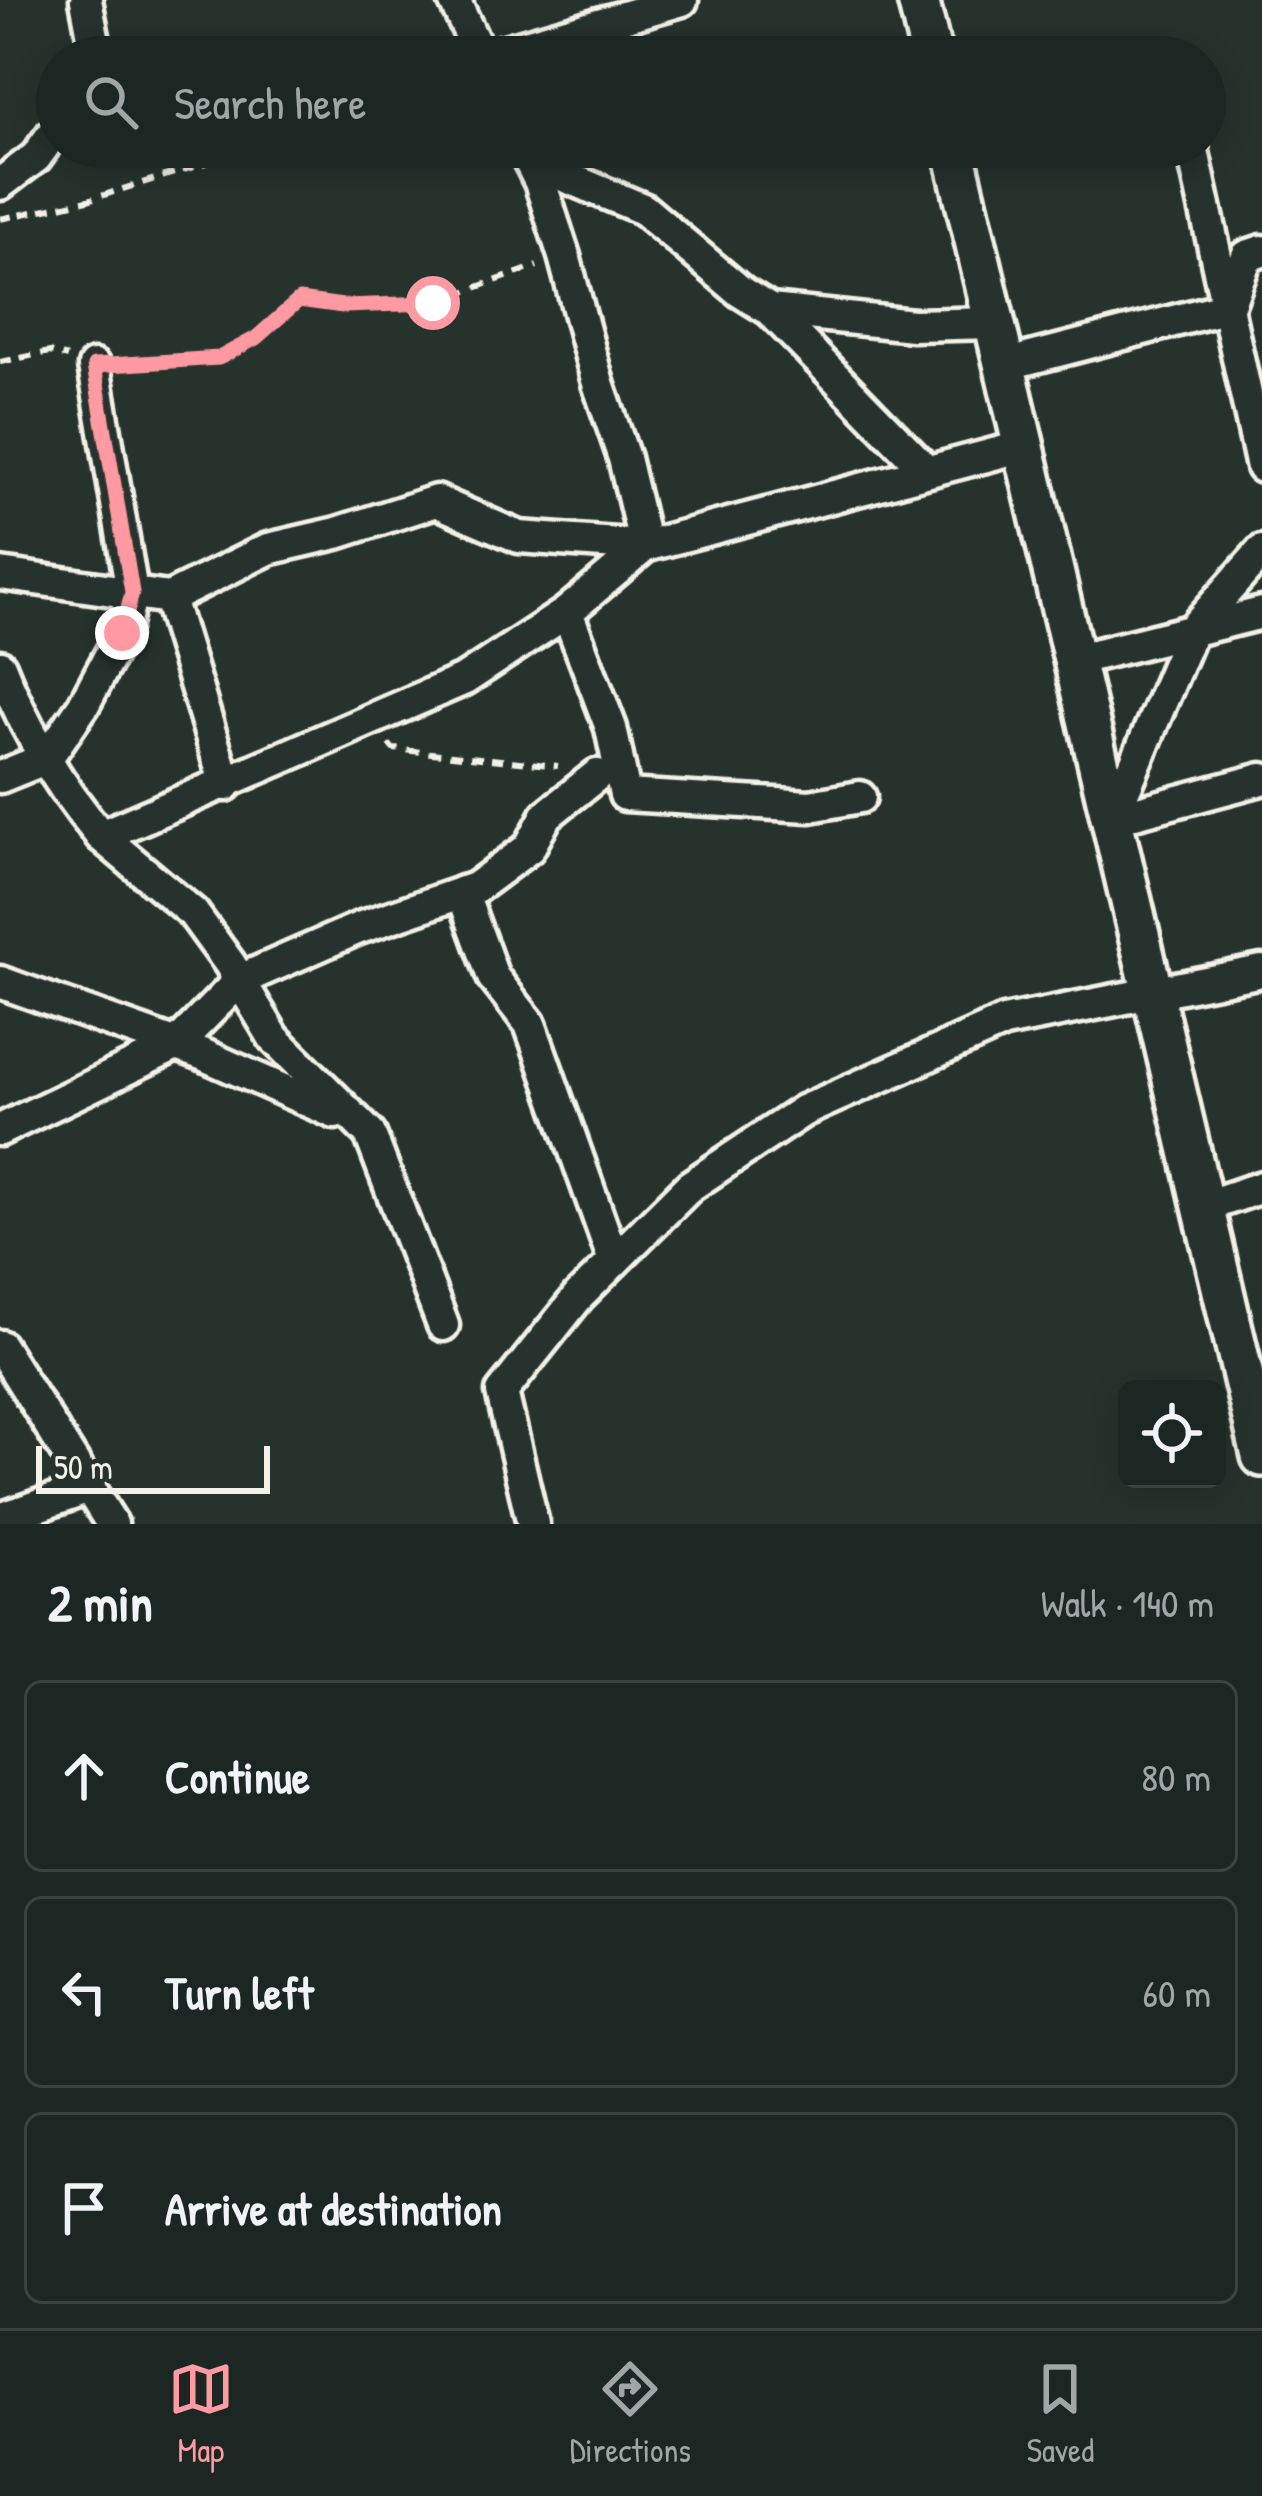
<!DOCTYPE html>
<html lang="en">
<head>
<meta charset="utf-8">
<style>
	:root { --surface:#1c2622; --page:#252e2a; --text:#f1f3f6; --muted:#a0a5a5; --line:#3a4340; --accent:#ff9aa2 }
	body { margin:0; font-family:"Patrick Hand",sans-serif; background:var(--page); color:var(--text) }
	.controls { position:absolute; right:36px; bottom:36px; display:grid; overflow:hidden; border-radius:18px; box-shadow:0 6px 30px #0003 }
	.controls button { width:108px; height:108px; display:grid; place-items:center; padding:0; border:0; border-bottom:3px solid var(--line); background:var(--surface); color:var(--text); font:60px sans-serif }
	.scale { position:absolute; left:36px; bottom:30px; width:234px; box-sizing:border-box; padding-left:12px; border:6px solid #f4f1e8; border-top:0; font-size:33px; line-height:42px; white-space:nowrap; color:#f4f1e8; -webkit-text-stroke:9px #26332d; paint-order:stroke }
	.stop { position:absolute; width:36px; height:36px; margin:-27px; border:9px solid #ff9aa2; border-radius:50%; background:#fff }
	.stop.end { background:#ff9aa2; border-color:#fff; box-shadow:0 3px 12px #0008 }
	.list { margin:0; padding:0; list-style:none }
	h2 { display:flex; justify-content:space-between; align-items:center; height:156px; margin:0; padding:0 48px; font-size:51px }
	h2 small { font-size:39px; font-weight:400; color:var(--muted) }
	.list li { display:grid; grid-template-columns:78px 1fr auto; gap:36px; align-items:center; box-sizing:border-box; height:192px; margin:0 24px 24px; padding:0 24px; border:3px solid var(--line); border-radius:18px }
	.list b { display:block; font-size:45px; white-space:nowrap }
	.list em { font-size:39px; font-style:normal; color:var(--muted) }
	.icon { flex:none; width:66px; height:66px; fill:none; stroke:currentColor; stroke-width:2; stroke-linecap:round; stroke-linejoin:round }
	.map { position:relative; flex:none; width:1262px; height:1524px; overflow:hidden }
	.search { position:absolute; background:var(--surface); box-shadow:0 6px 30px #0003; left:36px; right:36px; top:36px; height:132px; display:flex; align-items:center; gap:30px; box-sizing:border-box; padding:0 42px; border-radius:66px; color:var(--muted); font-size:45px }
	.sheet { height:804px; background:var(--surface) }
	nav { display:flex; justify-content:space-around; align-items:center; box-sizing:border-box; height:168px; border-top:3px solid var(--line); background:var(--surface); font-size:33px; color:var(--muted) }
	nav a { display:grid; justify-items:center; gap:6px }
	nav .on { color:var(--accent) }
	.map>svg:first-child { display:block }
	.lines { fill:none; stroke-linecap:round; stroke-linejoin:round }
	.minor-casing { stroke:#f4f1e8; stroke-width:39 }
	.tertiary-casing { stroke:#f4f1e8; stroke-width:48 }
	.path { stroke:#f4f1e8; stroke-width:6; stroke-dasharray:12 9; stroke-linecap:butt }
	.minor { stroke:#26332d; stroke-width:30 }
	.tertiary { stroke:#26332d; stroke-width:39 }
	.route { stroke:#ff9aa2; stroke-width:15 }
</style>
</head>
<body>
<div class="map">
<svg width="1262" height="1524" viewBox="0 0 1262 1524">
	<rect width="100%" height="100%" fill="#26332d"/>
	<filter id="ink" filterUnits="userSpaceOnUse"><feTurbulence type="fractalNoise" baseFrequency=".00833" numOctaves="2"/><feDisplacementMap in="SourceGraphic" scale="24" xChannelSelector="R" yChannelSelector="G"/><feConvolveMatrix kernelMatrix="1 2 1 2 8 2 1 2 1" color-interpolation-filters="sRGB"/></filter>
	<g filter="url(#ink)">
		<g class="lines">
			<!-- minor casing -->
			<g class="minor-casing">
				<g id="minor">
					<path d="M 86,0 L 97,57"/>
					<path d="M 454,0 L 481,57"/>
					<path d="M 484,57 L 682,0"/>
					<path d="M 1192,147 L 1262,467"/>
					<path d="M 525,152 L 540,182 L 564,256 L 598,383 L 624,458 L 645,546"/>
					<path d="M 530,162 L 643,209 L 741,292 L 770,310 L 913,325 L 995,323"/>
					<path d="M 0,184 L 36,157 L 57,128"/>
					<path d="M 770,310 L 927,471"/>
					<path d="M 1004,365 L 1228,307 L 1247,256 L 1262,251"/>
					<path d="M 645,546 L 567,612 L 611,728 L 625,795 L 810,806 L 860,797"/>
					<path d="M 0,574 L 169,598 L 268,549 L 337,533 L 436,501 L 519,537 L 645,546 L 1024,446"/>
					<path d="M 169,598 L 226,785"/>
					<path d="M 1074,660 L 1262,613"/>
					<path d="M 0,666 C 24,727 59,786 101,836 L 465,679 L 567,612"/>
					<path d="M 0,777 L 47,758 L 83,706 L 122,633 L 132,592 L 94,366"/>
					<path d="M 1112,819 L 1192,630 L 1262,551"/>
					<path d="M 1112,819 L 1262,779"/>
					<path d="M 101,836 L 193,913 L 230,964 L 274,1038 L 370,1134 L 443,1325"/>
					<path d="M 462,892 L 493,977 L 530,1024 L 614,1261"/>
					<path d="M 0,982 L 202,1054 L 335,1113"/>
					<path d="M 0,1130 L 176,1045 L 240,980 L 359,928 L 475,888 L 529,848 L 547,815 L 597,775"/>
					<path d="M 1203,1207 L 1262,1187"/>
					<path d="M 0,1346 L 112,1524"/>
					<path d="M 0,1519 L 89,1488"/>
					<path d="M 533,1524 L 502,1392 L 578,1297 L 690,1186 L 803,1111 L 1004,1022 L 1262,971"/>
				</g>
			</g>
			<!-- tertiary casing -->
			<g class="tertiary-casing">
				<g id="tertiary">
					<path d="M 918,0 L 932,57"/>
					<path d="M 953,147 L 1262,1456"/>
				</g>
			</g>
			<!-- path -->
			<g class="path">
				<path d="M 0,219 L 88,200 L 257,147"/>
				<path d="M 0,362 L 50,352 L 67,357"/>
				<path d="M 121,364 L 219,358 L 256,339 L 299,300 L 343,306 L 433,303 L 537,266"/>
				<path d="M 389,744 L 393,749 L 558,766"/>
			</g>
			<!-- minor -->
			<use href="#minor" class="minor"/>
			<!-- tertiary -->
			<use href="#tertiary" class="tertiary"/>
		</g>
	</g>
	<g class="lines" filter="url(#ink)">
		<!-- route -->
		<path class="route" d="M 122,633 L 132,592 L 94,366 L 219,358 L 256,338 L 299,300 L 343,306 L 433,303"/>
	</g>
</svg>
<div class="controls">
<button><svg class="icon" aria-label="locate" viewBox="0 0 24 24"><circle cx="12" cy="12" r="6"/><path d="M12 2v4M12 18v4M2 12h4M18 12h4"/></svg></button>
</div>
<div class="scale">50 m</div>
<div class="stop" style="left:433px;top:303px"></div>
<div class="stop end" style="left:122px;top:633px"></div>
<div class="search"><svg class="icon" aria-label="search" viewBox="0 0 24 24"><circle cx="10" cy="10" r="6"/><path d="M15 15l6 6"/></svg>Search here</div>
</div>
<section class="sheet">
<h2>2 min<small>Walk · 140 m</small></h2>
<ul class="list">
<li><svg class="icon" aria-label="ahead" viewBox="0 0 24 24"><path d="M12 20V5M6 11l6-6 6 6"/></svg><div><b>Continue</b></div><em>80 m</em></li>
<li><svg class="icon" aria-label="left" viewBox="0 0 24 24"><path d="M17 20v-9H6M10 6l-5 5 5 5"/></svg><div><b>Turn left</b></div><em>60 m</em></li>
<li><svg class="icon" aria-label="arrive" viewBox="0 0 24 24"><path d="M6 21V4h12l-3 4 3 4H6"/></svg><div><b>Arrive at destination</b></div></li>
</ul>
</section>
<nav>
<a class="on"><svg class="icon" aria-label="map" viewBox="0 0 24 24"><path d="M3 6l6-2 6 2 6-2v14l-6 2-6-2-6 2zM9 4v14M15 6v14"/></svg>Map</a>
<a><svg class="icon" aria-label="directions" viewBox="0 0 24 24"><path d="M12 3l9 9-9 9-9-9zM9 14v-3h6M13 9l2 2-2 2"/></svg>Directions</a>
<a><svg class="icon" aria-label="saved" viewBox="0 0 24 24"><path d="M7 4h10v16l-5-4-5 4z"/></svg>Saved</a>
</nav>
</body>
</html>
